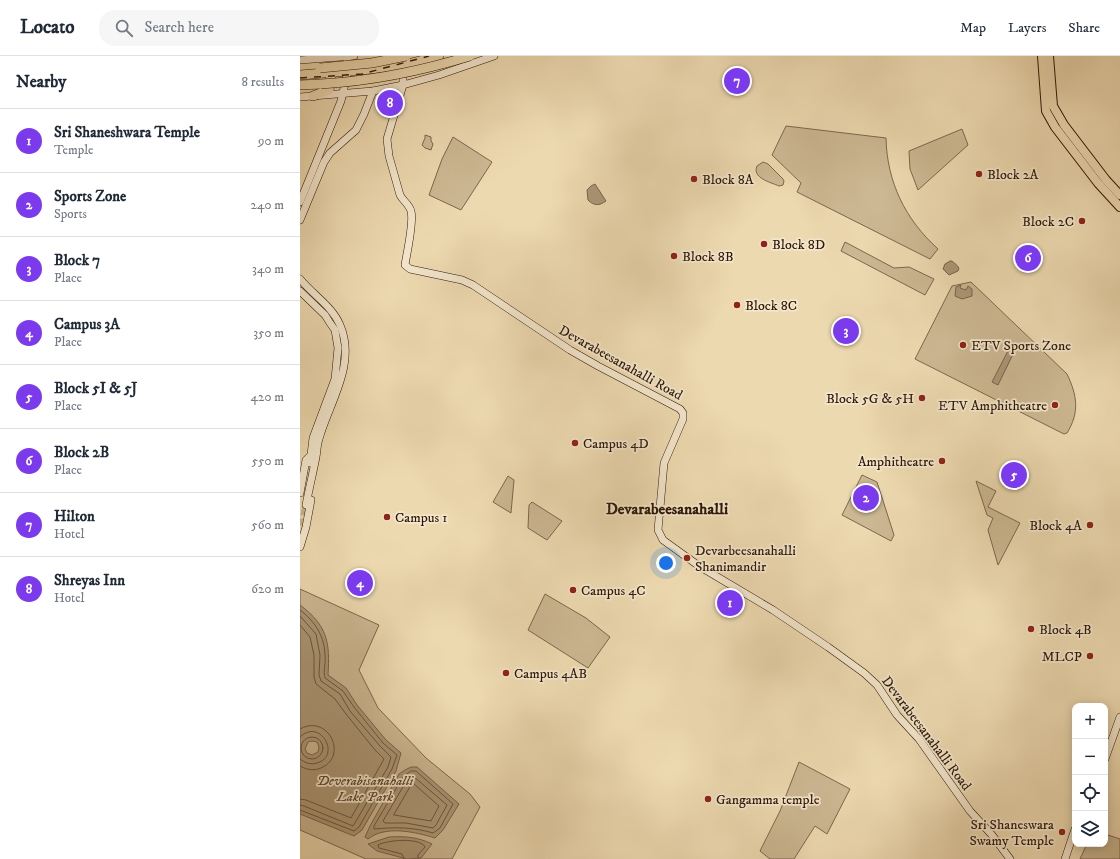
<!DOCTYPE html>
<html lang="en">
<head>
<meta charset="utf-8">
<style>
	:root { --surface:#fff; --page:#f6f6f7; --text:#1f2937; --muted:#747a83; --line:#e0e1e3; --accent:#7c3aed }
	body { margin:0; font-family:"IM FELL DW Pica",serif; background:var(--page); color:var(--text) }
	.controls { position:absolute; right:12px; bottom:12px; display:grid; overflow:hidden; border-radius:8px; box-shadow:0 2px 10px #0003 }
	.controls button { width:36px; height:36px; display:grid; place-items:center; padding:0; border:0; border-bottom:1px solid var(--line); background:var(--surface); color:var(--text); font:20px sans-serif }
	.you { position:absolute; left:366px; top:507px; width:14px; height:14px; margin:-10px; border:3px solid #fff; border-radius:50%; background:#1a73e8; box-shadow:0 0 0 6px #1a73e833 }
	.badge { display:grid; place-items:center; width:26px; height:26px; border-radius:50%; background:var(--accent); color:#fff; font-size:13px; font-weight:700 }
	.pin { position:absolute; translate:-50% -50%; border:2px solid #fff; box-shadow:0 1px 4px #0006 }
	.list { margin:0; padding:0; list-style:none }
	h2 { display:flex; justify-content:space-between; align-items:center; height:52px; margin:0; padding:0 16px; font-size:17px }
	h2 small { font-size:13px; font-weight:400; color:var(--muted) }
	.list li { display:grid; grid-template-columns:26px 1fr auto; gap:12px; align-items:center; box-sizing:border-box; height:64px; padding:0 16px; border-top:1px solid var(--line) }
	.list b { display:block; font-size:15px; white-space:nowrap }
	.list p { margin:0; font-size:13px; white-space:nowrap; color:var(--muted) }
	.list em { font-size:13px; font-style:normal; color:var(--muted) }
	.icon { flex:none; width:22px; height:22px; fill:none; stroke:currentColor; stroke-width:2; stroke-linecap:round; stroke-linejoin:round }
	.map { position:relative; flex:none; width:820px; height:803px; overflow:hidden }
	header { display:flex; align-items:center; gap:24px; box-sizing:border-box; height:56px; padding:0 20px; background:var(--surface); border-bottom:1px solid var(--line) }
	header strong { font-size:19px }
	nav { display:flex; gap:22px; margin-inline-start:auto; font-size:14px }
	.search { width:280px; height:36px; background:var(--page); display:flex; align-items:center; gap:10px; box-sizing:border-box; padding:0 14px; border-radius:16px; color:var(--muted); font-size:15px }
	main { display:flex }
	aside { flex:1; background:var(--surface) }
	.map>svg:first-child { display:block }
	.green { fill:#ccb893; stroke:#7c674c }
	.water { fill:#ab9776; stroke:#786349; fill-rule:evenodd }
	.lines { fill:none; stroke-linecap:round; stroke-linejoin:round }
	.shore { stroke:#6c563e; stroke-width:1 }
	.secondary-tunnel { stroke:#c6b28e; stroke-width:7; stroke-dasharray:7 3.5; stroke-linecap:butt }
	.secondary-casing { stroke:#2c1605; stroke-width:8 }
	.primary-casing { stroke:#2c1605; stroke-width:10 }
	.highway-casing { stroke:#2c1605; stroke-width:10 }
	.secondary { stroke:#f3e6cc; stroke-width:7 }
	.primary { stroke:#edd9b0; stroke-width:8 }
	.highway { stroke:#edd9b0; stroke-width:9 }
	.rail { stroke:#2c1605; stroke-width:1.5; stroke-dasharray:7 7; stroke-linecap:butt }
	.highway-bridge-casing { stroke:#2c1605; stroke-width:10; stroke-linecap:butt }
	.highway-bridge { stroke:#edd9b0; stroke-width:9 }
	.poi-dot { fill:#8f2418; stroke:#f3e6cc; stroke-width:1.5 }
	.labels { text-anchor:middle; stroke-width:3.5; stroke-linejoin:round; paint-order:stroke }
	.poi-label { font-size:14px; fill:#2c1605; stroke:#f3e6cc; text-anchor:start }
	.street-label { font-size:14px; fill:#2c1605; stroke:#f3e6cc }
	.park-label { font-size:14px; font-style:italic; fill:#5c4730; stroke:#f3e6cc }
	.quarter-label { font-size:16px; font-weight:bold; fill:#2c1605; stroke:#f3e6cc }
</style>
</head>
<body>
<header>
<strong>Locato</strong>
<div class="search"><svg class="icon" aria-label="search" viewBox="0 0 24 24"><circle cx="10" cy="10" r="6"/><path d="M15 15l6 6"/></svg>Search here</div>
<nav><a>Map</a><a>Layers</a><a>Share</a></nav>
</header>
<main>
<aside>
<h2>Nearby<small>8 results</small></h2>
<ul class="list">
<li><span class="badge">1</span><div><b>Sri Shaneshwara Temple</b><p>Temple</p></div><em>90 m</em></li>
<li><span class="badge">2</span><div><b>Sports Zone</b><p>Sports</p></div><em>240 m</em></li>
<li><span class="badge">3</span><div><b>Block 7</b><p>Place</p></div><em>340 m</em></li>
<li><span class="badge">4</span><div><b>Campus 3A</b><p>Place</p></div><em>350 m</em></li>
<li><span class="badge">5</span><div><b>Block 5I &amp; 5J</b><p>Place</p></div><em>420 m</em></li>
<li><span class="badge">6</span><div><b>Block 2B</b><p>Place</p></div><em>550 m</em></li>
<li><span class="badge">7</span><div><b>Hilton</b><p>Hotel</p></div><em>560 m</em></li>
<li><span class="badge">8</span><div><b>Shreyas Inn</b><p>Hotel</p></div><em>620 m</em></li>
</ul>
</aside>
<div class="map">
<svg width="820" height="803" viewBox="0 0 820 803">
	<rect width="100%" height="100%" fill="#edd9b0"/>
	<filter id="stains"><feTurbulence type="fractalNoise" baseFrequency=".005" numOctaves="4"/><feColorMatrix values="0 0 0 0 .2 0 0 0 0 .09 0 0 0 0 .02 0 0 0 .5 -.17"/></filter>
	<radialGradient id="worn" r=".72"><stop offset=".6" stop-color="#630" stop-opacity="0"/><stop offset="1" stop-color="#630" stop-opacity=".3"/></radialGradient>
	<!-- green -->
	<g class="green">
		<path d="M 486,70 L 586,82 C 587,126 605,163 638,193 L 630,203 L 497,136 L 501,127 L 472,99 Z"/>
		<path d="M 662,73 L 668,89 L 618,134 L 610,113 L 609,95 Z"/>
		<path d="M 125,79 L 131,81 L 131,85 L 133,88 L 131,94 L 125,92 L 122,89 L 125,82 Z"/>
		<path d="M 153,81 L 192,106 L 161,154 L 129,139 L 142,103 Z"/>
		<path d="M 463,106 L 468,108 L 483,123 L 484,125 L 483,129 L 479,130 C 470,126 452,122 457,110 Z"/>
		<path d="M 545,186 L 594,212 L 609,211 L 634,223 L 625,239 L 541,195 Z"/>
		<path d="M 671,226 L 767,318 C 777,339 780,356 767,377 L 764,378 L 615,303 L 652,230 Z"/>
		<path d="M 562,419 L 577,426 L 594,479 L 591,485 L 542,459 Z"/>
		<path d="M 208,420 L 214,424 L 211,457 L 193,446 Z"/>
		<path d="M 676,425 L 696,435 L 688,451 L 720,467 L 698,509 L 688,474 L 693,462 L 687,459 Z"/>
		<path d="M 232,446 L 262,465 L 247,484 L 228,472 L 229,449 Z"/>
		<path d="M 0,533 L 79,569 L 59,614 L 78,652 L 126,702 L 170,738 L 180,751 L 152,803 L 66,803 L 0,774 Z"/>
		<path d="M 245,538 L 286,562 L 310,581 L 288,612 L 228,574 Z"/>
		<path d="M 499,706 L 550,733 L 527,778 L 515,770 L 494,803 L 470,803 L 460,795 L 480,755 Z"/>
		<path d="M 805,778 L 820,783 L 820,803 L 780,803 L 786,790 L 782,788 L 805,788 Z"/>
	</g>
	<!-- water -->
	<g class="water">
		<path d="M 295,128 L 306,145 C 299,150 294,150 288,144 L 287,134 L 291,130 Z"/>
		<path d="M 650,205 L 652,205 C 655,208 661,211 658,215 L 649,219 L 643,213 L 645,208 Z"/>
		<path d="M 661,229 L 660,232 L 666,234 L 668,230 L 672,233 L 672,240 L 662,243 L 655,240 L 656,231 Z"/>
		<path d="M 712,287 L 717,290 L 698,329 L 692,326 Z"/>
		<path d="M 0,549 C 28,570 30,587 28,619 L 46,632 L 57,649 L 86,684 L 101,697 L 96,715 L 62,774 L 54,780 L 0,758 ZM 12,685 L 17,686 L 19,691 L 18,696 L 12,699 L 7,697 L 5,693 L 8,686 Z"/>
		<path d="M 111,711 L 117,711 L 159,748 L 143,774 L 135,782 C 116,776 85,769 68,783 L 65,781 L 70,770 L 99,718 L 105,714 Z"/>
		<path d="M 89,781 C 104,780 118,781 132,788 L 121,802 L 107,803 L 77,795 L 68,788 Z"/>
	</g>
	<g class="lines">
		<!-- shore -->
		<g class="shore">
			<path d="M 0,554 C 15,565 25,581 25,600 C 26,607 23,615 25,622 L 43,635 L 54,651 L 83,687 L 97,699 L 92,713 L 59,771 L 54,775 L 0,754"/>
			<path d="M 0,560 L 16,578 L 20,599 L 19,619 L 21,625 L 40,638 L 50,655 L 80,690 L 91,701 L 88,711 L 53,770 L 4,750 L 0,749"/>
			<path d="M 0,569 L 10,581 L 14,599 L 14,621 L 16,628 L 35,643 L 46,658 L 75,694 L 84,703 L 51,762 L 6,744 L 0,743"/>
			<path d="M 0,673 C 28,657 49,700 21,712 C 14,715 7,714 0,710"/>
			<circle cx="12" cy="692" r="11"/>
			<path d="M 0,681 C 20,661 42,700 17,707 C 11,709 5,707 0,703"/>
			<path d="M 111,715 L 116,715 L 153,748 L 140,772 L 133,777 C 113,771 95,771 74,773 L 74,770 L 103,721 Z"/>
			<path d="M 113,720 L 147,749 L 136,769 L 133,772 L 106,767 L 85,767 L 83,765 L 107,724 Z"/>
			<path d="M 112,728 L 114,728 L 139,750 L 131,765 L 94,759 Z"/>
			<path d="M 104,803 L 102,798 L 79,792 L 78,789 C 87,784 120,781 125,791 L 118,799 L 118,803"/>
		</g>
		<!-- secondary-tunnel -->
		<path class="secondary-tunnel" d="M 2,470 L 6,449"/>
		<!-- secondary casing -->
		<g class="secondary-casing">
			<g id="secondary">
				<path d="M 0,4 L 54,0"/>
				<path d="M 103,13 L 103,29 L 87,83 L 89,100 L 100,139 C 103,145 109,148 111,155 C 114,166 107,196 105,209 L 110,213 L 162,224 L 173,229 L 270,294 L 298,310 L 380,353 L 383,357 L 383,363 L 364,407 L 358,474 L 363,484 L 399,510 L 473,554 L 528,591 L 564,617 L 577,629 L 597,659 L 619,683 L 670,755 L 692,779 L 710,803"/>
				<path d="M 0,41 L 73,35 L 103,29 L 139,19 L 194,0"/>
				<path d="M 0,146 L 41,45 L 48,15 L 47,1"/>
				<path d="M 0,164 L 24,106 L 30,97 L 56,74 L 64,58 L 73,35"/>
				<path d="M 0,223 C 13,239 32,250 40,269 C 57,308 29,347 19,383 C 17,389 17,395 16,401 C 13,417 9,433 6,449"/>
				<path d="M 0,235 L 25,259 L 30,267 L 35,274 L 38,292 L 35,323 L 13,382 L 10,407"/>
				<path d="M 0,437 L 6,404 L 9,401"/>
				<path d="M 0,491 L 6,471 L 11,444"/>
				<path d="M 805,703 L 820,661"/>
				<path d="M 765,803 L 775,773"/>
			</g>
		</g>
		<!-- primary casing -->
		<g class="primary-casing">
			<g id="primary">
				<path d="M 742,0 L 746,55 L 755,71 L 798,127 L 820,151"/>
				<path d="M 749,0 L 753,50 L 764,69 L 806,124 L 820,139"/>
			</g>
		</g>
		<!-- highway casing -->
		<g class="highway-casing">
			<g id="highway">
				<path d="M 0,19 L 71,13 L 104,9 L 139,0"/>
				<path d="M 0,29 L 21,28"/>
				<path d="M 13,40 L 29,34 L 31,20"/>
			</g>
		</g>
		<!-- secondary -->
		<use href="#secondary" class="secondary"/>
		<!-- primary -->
		<use href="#primary" class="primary"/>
		<!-- highway -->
		<use href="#highway" class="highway"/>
		<!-- rail -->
		<path class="rail" d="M 0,22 L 62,18 L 129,0"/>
		<!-- highway-bridge casing -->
		<g class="highway-bridge-casing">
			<g id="highway-bridge">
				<path d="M 20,12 L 72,7 L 106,0"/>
				<path d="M 21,28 C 72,25 121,15 170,0"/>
			</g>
		</g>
		<!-- highway-bridge -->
		<use href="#highway-bridge" class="highway-bridge"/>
	</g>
	<!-- markers -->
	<g class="poi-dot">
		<circle cx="679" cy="118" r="4"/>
		<circle cx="394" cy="123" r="4"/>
		<circle cx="782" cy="165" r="4"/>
		<circle cx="464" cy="188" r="4"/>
		<circle cx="374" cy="200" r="4"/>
		<circle cx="437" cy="249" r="4"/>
		<circle cx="663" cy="289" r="4"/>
		<circle cx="622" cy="342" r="4"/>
		<circle cx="755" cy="349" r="4"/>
		<circle cx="275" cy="387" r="4"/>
		<circle cx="642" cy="405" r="4"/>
		<circle cx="87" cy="461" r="4"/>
		<circle cx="790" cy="469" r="4"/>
		<circle cx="387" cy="502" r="4"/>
		<circle cx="273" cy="534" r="4"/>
		<circle cx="731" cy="573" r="4"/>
		<circle cx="790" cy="600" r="4"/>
		<circle cx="206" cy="617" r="4"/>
		<circle cx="408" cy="743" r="4"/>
		<circle cx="762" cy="776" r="4"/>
	</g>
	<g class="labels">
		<!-- poi labels -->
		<g class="poi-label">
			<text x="687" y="123">Block 2A</text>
			<text x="402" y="128">Block 8A</text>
			<text x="774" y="170" text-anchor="end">Block 2C</text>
			<text x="472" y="193">Block 8D</text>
			<text x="382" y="205">Block 8B</text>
			<text x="445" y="254">Block 8C</text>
			<text x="671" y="294">ETV Sports Zone</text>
			<text x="614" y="347" text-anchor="end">Block 5G &amp; 5H</text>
			<text x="747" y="354" text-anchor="end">ETV Amphitheatre</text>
			<text x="283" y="392">Campus 4D</text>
			<text x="634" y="410" text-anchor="end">Amphitheatre</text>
			<text x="95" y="466">Campus 1</text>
			<text x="782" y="474" text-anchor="end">Block 4A</text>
			<text x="395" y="499">Devarbeesanahalli<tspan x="395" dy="16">Shanimandir</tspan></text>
			<text x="281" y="539">Campus 4C</text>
			<text x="739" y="578">Block 4B</text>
			<text x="782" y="605" text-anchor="end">MLCP</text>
			<text x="214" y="622">Campus 4AB</text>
			<text x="416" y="748">Gangamma temple</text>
			<text x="754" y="773" text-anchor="end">Sri Shaneswara<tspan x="754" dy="16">Swamy Temple</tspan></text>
		</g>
		<!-- street labels -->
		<g class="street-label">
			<text transform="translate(321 306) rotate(29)" y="5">Devarabeesanahalli Road</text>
			<text transform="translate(627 677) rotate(53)" y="5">Devarabeesanahalli Road</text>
		</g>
		<!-- park labels -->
		<g class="park-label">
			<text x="65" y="729">Deverabisanahalli<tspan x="65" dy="16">Lake Park</tspan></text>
		</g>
		<!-- quarter labels -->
		<g class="quarter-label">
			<text x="367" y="458">Devarabeesanahalli</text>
		</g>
	</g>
	<rect width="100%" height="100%" filter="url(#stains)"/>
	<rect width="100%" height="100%" fill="url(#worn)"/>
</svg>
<div class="controls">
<button>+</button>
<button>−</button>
<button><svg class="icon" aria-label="locate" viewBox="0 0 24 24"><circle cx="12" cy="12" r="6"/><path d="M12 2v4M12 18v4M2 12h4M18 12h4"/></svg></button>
<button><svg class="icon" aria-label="layers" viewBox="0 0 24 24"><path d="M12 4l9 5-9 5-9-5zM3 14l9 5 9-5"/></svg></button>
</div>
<div class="you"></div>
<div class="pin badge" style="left:430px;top:547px">1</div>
<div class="pin badge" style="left:566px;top:442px">2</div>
<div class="pin badge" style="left:546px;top:275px">3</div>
<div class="pin badge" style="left:60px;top:527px">4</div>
<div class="pin badge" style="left:714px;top:419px">5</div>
<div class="pin badge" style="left:728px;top:202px">6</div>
<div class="pin badge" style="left:437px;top:25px">7</div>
<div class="pin badge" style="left:90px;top:47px">8</div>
</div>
</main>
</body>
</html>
